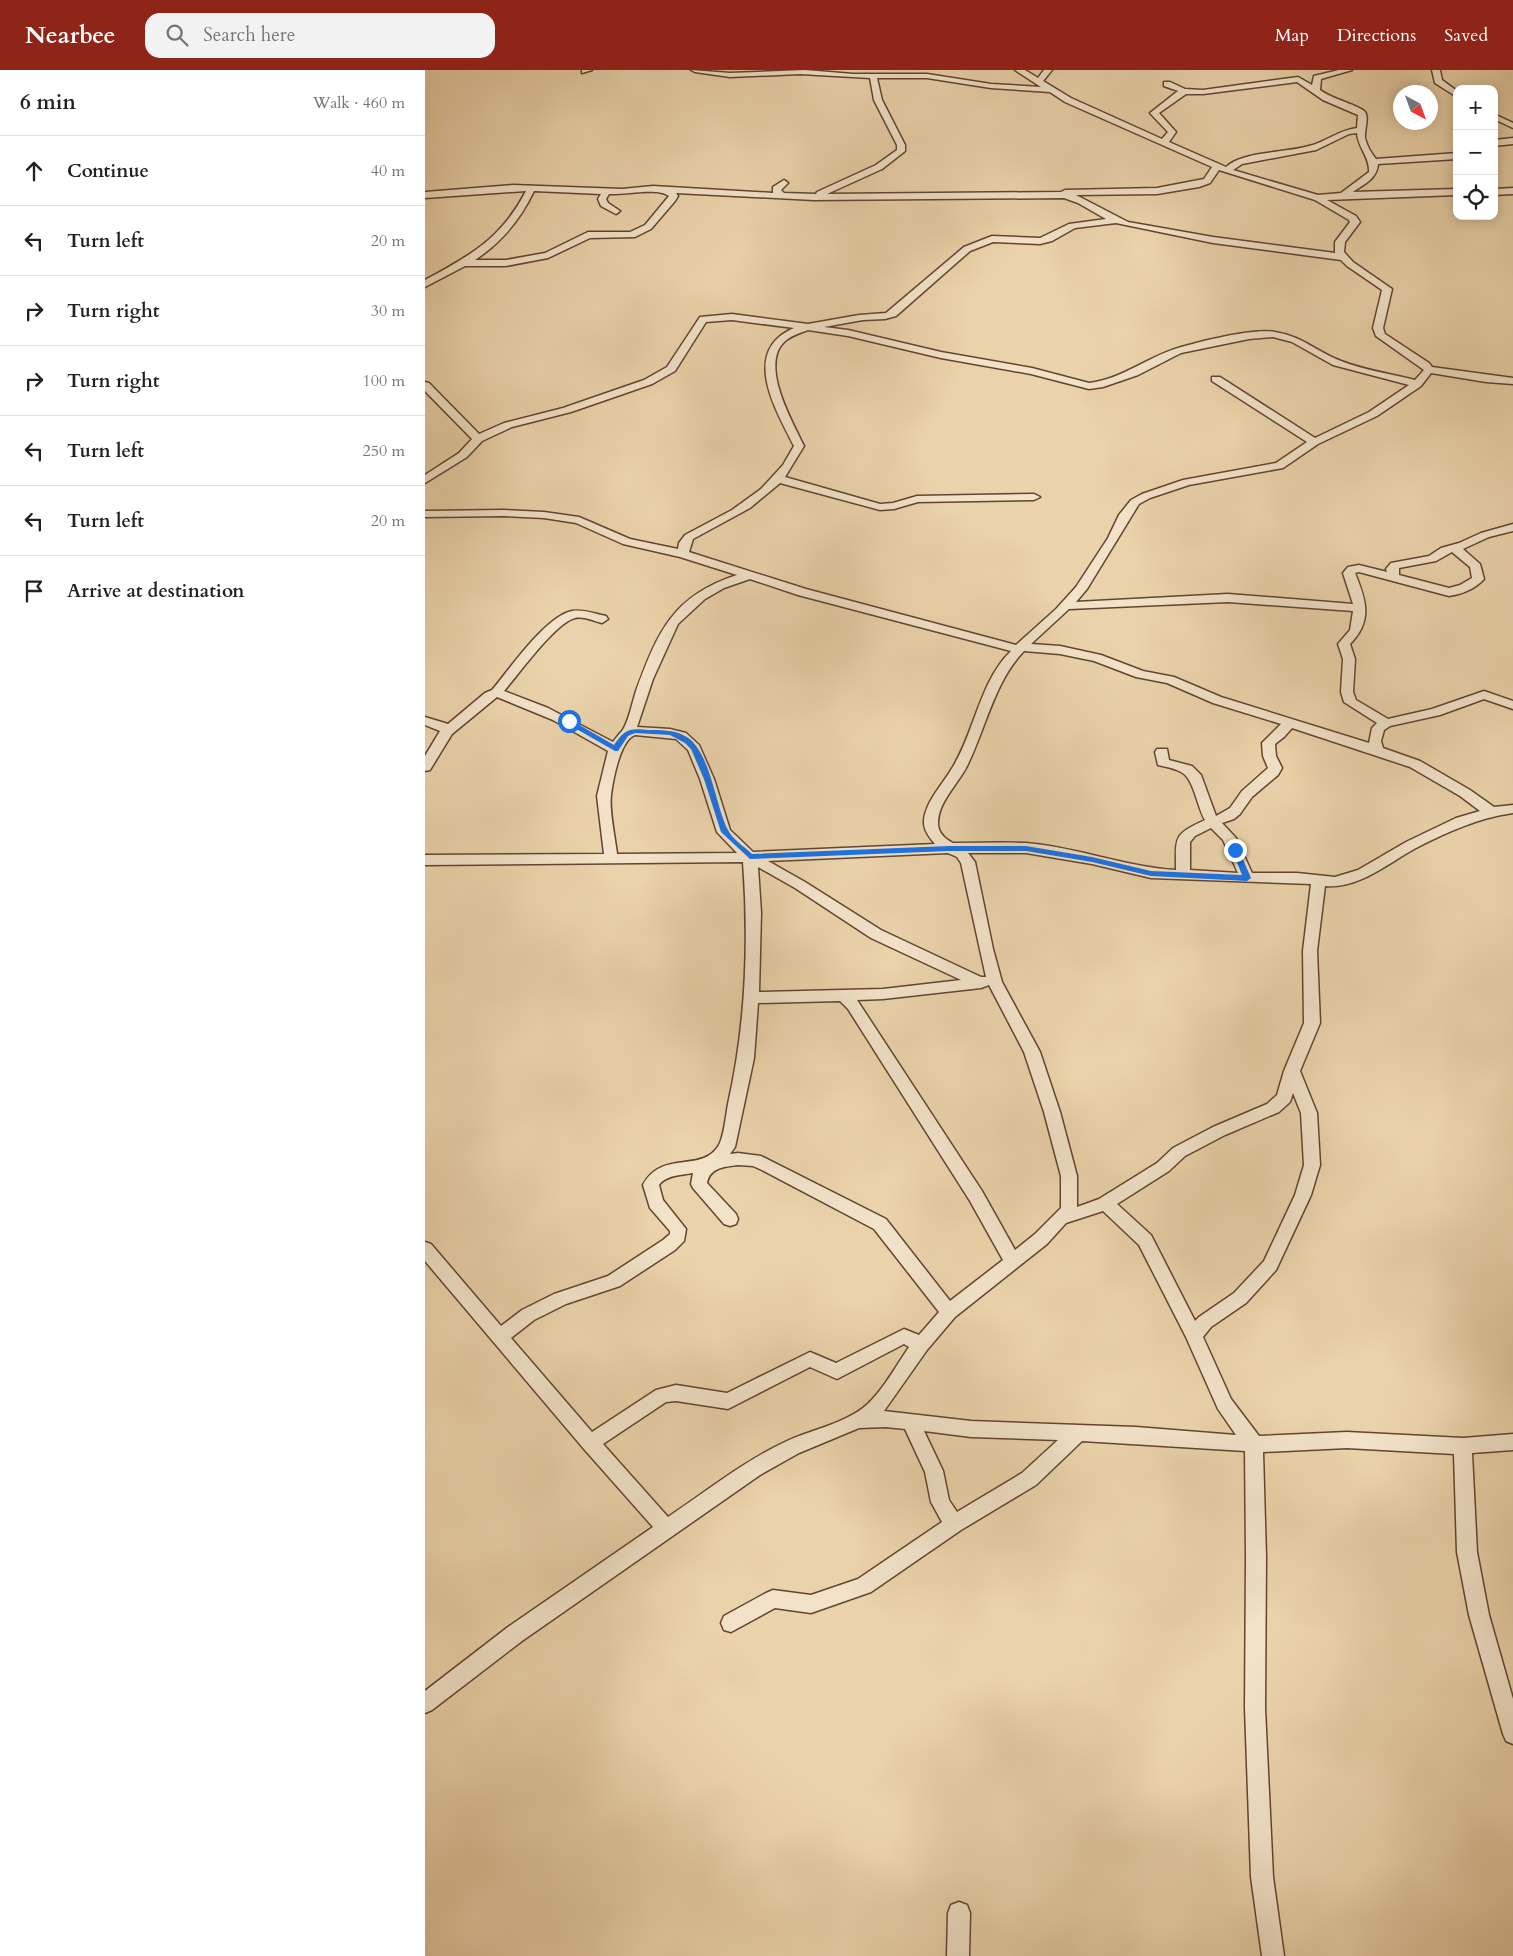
<!DOCTYPE html>
<html lang="en">
<head>
<meta charset="utf-8">
<style>
	:root { --surface:#fff; --page:#f2f2f2; --text:#202124; --muted:#757577; --line:#e0e0e0; --accent:#8f2418 }
	body { margin:0; font-family:Cardo,serif; background:var(--page); color:var(--text) }
	.controls { position:absolute; right:15px; top:15px; display:grid; overflow:hidden; border-radius:10px; box-shadow:0 2px 12px #0003 }
	.controls button { width:45px; height:45px; display:grid; place-items:center; padding:0; border:0; border-bottom:1px solid var(--line); background:var(--surface); color:var(--text); font:25px sans-serif }
	.compass { position:absolute; left:968px; top:15px; width:45px; height:45px; border-radius:50%; background:var(--surface); box-shadow:0 2px 12px #0003; rotate:139deg }
	.stop { position:absolute; width:15px; height:15px; margin:-11px; border:4px solid #1a73e8; border-radius:50%; background:#fff }
	.stop.end { background:#1a73e8; border-color:#fff; box-shadow:0 1px 5px #0008 }
	.list { margin:0; padding:0; list-style:none }
	h2 { display:flex; justify-content:space-between; align-items:center; height:65px; margin:0; padding:0 20px; font-size:21px }
	h2 small { font-size:16px; font-weight:400; color:var(--muted) }
	.list li { display:grid; grid-template-columns:32px 1fr auto; gap:15px; align-items:center; box-sizing:border-box; height:70px; padding:0 20px; border-top:1px solid var(--line) }
	.list b { display:block; font-size:19px; white-space:nowrap }
	.list em { font-size:16px; font-style:normal; color:var(--muted) }
	.icon { flex:none; width:28px; height:28px; fill:none; stroke:currentColor; stroke-width:2; stroke-linecap:round; stroke-linejoin:round }
	.map { position:relative; flex:none; width:1088px; height:1886px; overflow:hidden }
	header { display:flex; align-items:center; gap:30px; box-sizing:border-box; height:70px; padding:0 25px; background:var(--accent); color:#fff }
	header strong { font-size:24px }
	nav { display:flex; gap:28px; margin-inline-start:auto; font-size:18px }
	.search { width:350px; height:45px; background:var(--page); display:flex; align-items:center; gap:12px; box-sizing:border-box; padding:0 18px; border-radius:15px; color:var(--muted); font-size:19px }
	main { display:flex }
	aside { flex:1; background:var(--surface) }
	.map>svg:first-child { display:block }
	.lines { fill:none; stroke-linecap:round; stroke-linejoin:round }
	.minor-casing { stroke:#64442f; stroke-width:3 }
	.minor { fill:#f1e2c8; fill-rule:evenodd }
	.route { fill:#1a73e8 }
</style>
</head>
<body>
<header>
<strong>Nearbee</strong>
<div class="search"><svg class="icon" aria-label="search" viewBox="0 0 24 24"><circle cx="10" cy="10" r="6"/><path d="M15 15l6 6"/></svg>Search here</div>
<nav><a>Map</a><a>Directions</a><a>Saved</a></nav>
</header>
<main>
<aside>
<h2>6 min<small>Walk · 460 m</small></h2>
<ul class="list">
<li><svg class="icon" aria-label="ahead" viewBox="0 0 24 24"><path d="M12 20V5M6 11l6-6 6 6"/></svg><div><b>Continue</b></div><em>40 m</em></li>
<li><svg class="icon" aria-label="left" viewBox="0 0 24 24"><path d="M17 20v-9H6M10 6l-5 5 5 5"/></svg><div><b>Turn left</b></div><em>20 m</em></li>
<li><svg class="icon" aria-label="right" viewBox="0 0 24 24"><path d="M7 20v-9h11M14 6l5 5-5 5"/></svg><div><b>Turn right</b></div><em>30 m</em></li>
<li><svg class="icon" aria-label="right" viewBox="0 0 24 24"><path d="M7 20v-9h11M14 6l5 5-5 5"/></svg><div><b>Turn right</b></div><em>100 m</em></li>
<li><svg class="icon" aria-label="left" viewBox="0 0 24 24"><path d="M17 20v-9H6M10 6l-5 5 5 5"/></svg><div><b>Turn left</b></div><em>250 m</em></li>
<li><svg class="icon" aria-label="left" viewBox="0 0 24 24"><path d="M17 20v-9H6M10 6l-5 5 5 5"/></svg><div><b>Turn left</b></div><em>20 m</em></li>
<li><svg class="icon" aria-label="arrive" viewBox="0 0 24 24"><path d="M6 21V4h12l-3 4 3 4H6"/></svg><div><b>Arrive at destination</b></div></li>
</ul>
</aside>
<div class="map">
<svg width="1088" height="1886" viewBox="0 0 1088 1886">
	<rect width="100%" height="100%" fill="#ead2aa"/>
	<filter id="stains"><feTurbulence type="fractalNoise" baseFrequency=".004" numOctaves="4"/><feColorMatrix values="0 0 0 0 .2 0 0 0 0 .09 0 0 0 0 .02 0 0 0 .5 -.17"/></filter>
	<radialGradient id="worn" r=".72"><stop offset=".6" stop-color="#630" stop-opacity="0"/><stop offset="1" stop-color="#630" stop-opacity=".3"/></radialGradient>
	<g class="lines">
		<!-- minor casing -->
		<g class="minor-casing">
			<g id="minor">
				<path d="M 157,0 L 167,0 L 157,3 Z"/>
				<path d="M 266,0 L 305,3 L 380,0 L 428,4 L 502,4 L 566,14 L 616,17 L 590,0 L 600,0 L 613,8 L 619,0 L 627,0 L 618,11 L 646,28 L 737,69 L 743,62 L 725,43 L 753,21 L 739,16 L 739,12 L 745,12 L 760,19 L 778,20 L 873,7 L 887,15 L 889,6 L 914,0 L 927,0 L 896,9 L 895,20 C 907,29 930,34 939,41 C 945,46 939,60 940,68 C 942,76 946,83 951,89 L 1032,83 L 1032,89 L 953,94 C 952,109 939,114 928,122 L 1032,119 L 1032,125 L 902,130 L 931,146 L 935,152 L 920,172 L 919,182 L 928,192 L 967,219 L 958,258 L 960,264 L 1004,293 L 1007,297 L 1088,308 L 1088,314 L 1061,312 L 1006,303 L 996,316 L 952,346 L 893,374 L 858,398 L 764,415 L 725,428 L 714,434 L 662,519 L 651,532 L 803,524 L 928,534 L 918,503 L 923,497 L 934,495 L 962,502 L 961,499 L 966,493 L 1004,486 L 1016,478 L 1034,473 L 1056,463 L 1088,454 L 1088,461 L 1064,467 L 1038,479 L 1055,494 L 1059,509 C 1050,519 1037,524 1024,526 L 934,502 L 930,503 C 941,530 948,551 925,574 L 930,589 L 928,622 L 931,630 L 963,649 L 1007,639 L 1059,621 L 1088,631 L 1088,639 L 1059,629 L 1015,645 L 965,656 L 959,660 L 956,671 L 958,678 L 995,691 L 1045,720 L 1069,737 L 1088,735 L 1088,743 C 1053,748 1022,762 991,778 C 963,793 934,819 900,816 L 892,881 L 895,953 L 875,1001 L 892,1043 L 895,1095 L 886,1125 L 851,1200 L 821,1233 L 786,1257 L 778,1267 L 806,1329 L 834,1366 L 922,1362 L 1038,1368 L 1088,1364 L 1088,1380 L 1047,1383 L 1052,1482 L 1064,1545 L 1088,1629 L 1088,1674 L 1081,1671 L 1078,1664 L 1044,1545 L 1032,1482 L 1029,1384 L 922,1378 L 838,1382 L 841,1486 L 840,1638 L 848,1807 L 859,1886 L 837,1886 L 826,1807 L 820,1638 L 821,1486 L 820,1381 L 657,1371 L 611,1415 L 536,1460 L 446,1522 L 386,1543 L 350,1538 L 306,1562 L 299,1560 L 296,1553 L 299,1546 L 341,1523 L 348,1520 L 386,1525 L 433,1509 L 517,1452 L 506,1432 L 500,1402 L 480,1359 L 461,1357 L 434,1358 L 374,1383 L 335,1405 L 97,1571 L 7,1640 L 0,1643 L 0,1621 L 83,1557 L 228,1457 L 159,1379 L 0,1191 L 0,1172 L 6,1174 L 76,1256 L 97,1240 L 129,1224 L 183,1206 L 238,1170 L 245,1164 L 245,1161 L 225,1138 L 218,1115 C 237,1079 277,1104 294,1075 C 299,1066 301,1045 303,1034 C 321,954 324,873 318,792 L 0,795 L 0,785 L 179,784 L 172,726 L 183,681 L 128,650 L 72,627 L 27,664 L 5,700 L 0,701 L 0,686 L 15,661 L 0,655 L 0,647 L 23,654 L 60,623 L 67,620 C 84,600 121,546 147,541 C 158,539 170,544 181,546 L 183,549 L 177,553 C 169,551 158,546 150,548 C 131,552 93,605 79,621 L 123,638 L 188,672 C 191,668 194,664 197,661 C 203,654 208,630 211,621 C 233,561 248,526 312,505 L 255,487 L 198,474 L 151,453 L 119,448 L 78,446 L 0,447 L 0,441 L 78,440 L 119,442 L 154,447 L 205,469 L 253,479 L 254,473 L 260,465 L 307,440 L 336,419 L 358,395 L 369,376 C 351,340 315,281 369,258 L 307,250 L 281,252 L 250,301 L 227,314 L 146,342 L 87,357 L 57,371 L 42,387 L 0,413 L 0,405 L 34,383 L 47,369 L 0,321 L 0,312 L 4,313 L 54,364 L 79,353 L 138,338 L 219,310 L 242,297 L 275,247 L 307,244 L 383,254 L 434,245 L 461,243 L 539,177 L 567,166 L 615,168 L 644,154 L 681,149 L 653,133 L 639,128 L 389,130 L 251,123 L 253,126 L 250,131 L 226,159 L 210,167 L 165,168 L 123,188 L 81,196 L 40,196 L 0,217 L 0,210 C 45,186 77,168 101,121 L 0,128 L 0,122 L 88,115 L 197,119 L 228,116 L 348,123 L 348,117 L 359,110 L 363,113 L 356,120 L 359,123 L 391,124 L 392,122 L 451,95 L 472,80 L 472,75 L 449,30 L 445,8 L 375,4 L 305,7 L 270,2 ZM 452,8 L 502,8 L 566,18 L 625,22 L 640,32 L 787,97 L 779,109 L 732,118 L 640,120 L 636,122 L 402,124 L 457,99 L 480,81 L 480,75 L 457,30 ZM 872,12 L 898,30 L 933,45 L 932,58 C 914,60 901,72 884,76 C 861,83 818,81 801,97 L 744,72 L 751,62 L 734,43 L 761,24 L 778,24 ZM 932,63 C 933,78 945,87 944,102 L 916,123 L 893,125 L 808,100 L 817,94 L 891,80 L 924,64 ZM 794,100 L 890,130 L 924,150 L 925,152 L 910,172 L 910,183 L 788,167 L 703,152 L 651,125 L 732,124 L 774,117 L 785,113 ZM 109,121 L 176,124 L 173,129 L 176,136 L 191,144 L 195,141 L 183,133 L 181,129 L 184,124 C 200,125 233,117 244,126 L 220,155 L 205,162 L 163,162 L 120,183 L 81,190 L 50,190 C 77,172 95,150 109,121 ZM 691,153 L 788,173 L 916,190 L 922,196 L 957,220 L 948,258 L 951,266 L 999,300 L 990,310 C 966,304 939,300 916,291 C 892,282 877,266 850,262 C 830,258 781,270 760,276 C 726,284 699,309 664,313 L 607,298 L 516,282 L 423,260 L 399,257 L 438,250 L 460,249 L 471,246 L 545,181 L 568,172 L 615,174 L 627,171 L 650,158 ZM 383,260 L 423,266 L 516,288 L 606,304 L 664,319 L 678,317 L 713,305 L 756,283 L 824,269 L 848,267 L 867,272 L 908,295 L 984,315 L 944,342 L 890,368 L 795,307 L 787,307 L 787,311 L 882,372 L 851,393 L 758,410 L 717,424 L 706,430 L 694,445 L 683,468 L 651,517 L 631,539 L 591,575 L 381,519 L 264,482 L 268,469 L 325,438 L 355,413 L 455,440 L 469,439 L 493,432 L 609,430 L 615,427 L 609,424 L 492,426 L 468,433 L 455,434 L 360,407 L 379,376 C 367,351 335,296 359,272 C 365,266 375,263 383,260 ZM 1027,482 L 1045,497 L 1047,508 L 1035,515 L 1024,518 L 974,505 L 974,498 L 1011,491 ZM 325,509 L 373,525 L 586,581 C 554,612 550,663 526,700 C 517,715 498,735 499,754 C 500,762 505,768 510,774 L 328,782 L 305,760 L 289,709 L 274,675 L 261,663 L 245,659 L 212,657 L 228,609 L 253,554 L 280,529 L 299,518 ZM 803,532 L 928,541 L 925,560 L 913,574 L 918,589 L 916,622 L 919,632 L 952,653 L 947,658 L 944,673 L 796,627 L 749,607 L 718,601 L 676,585 L 635,576 L 606,574 L 644,539 ZM 599,581 L 635,584 L 669,591 L 711,607 L 742,613 L 788,633 L 856,654 L 837,673 L 838,686 L 843,698 L 817,721 L 805,738 L 791,746 L 776,705 L 767,696 L 744,690 L 742,679 L 732,679 L 730,682 L 733,695 C 741,697 749,698 756,702 C 769,708 772,737 780,750 C 748,765 751,766 751,800 C 700,797 652,777 601,773 C 577,772 552,773 528,773 C 520,769 513,763 513,753 C 513,732 533,714 542,696 C 561,658 569,612 599,581 ZM 867,658 L 985,697 L 1035,726 L 1055,741 L 1031,748 L 981,772 L 933,800 L 910,807 L 872,803 L 827,803 L 811,768 L 797,753 L 809,749 L 815,744 L 827,727 L 853,705 L 857,698 L 851,686 L 850,674 L 859,667 ZM 210,665 L 251,669 L 263,680 L 275,709 L 292,762 L 312,783 L 192,784 C 190,766 184,741 186,725 C 188,710 195,670 210,665 ZM 786,758 L 798,770 L 813,803 L 765,800 L 765,772 L 770,766 ZM 523,783 L 532,787 L 536,793 L 561,907 L 556,907 L 456,860 L 380,812 L 343,791 ZM 543,783 L 601,783 L 667,794 L 726,808 L 886,814 L 878,881 L 879,953 L 859,1001 L 852,1025 L 842,1034 L 788,1057 L 748,1078 L 732,1093 L 674,1129 L 652,1137 L 652,1106 L 635,1042 L 615,982 L 577,912 L 568,879 L 550,792 ZM 333,797 L 370,818 L 446,868 L 536,910 L 458,919 L 334,922 L 336,843 ZM 564,915 L 599,982 L 619,1042 L 636,1106 L 636,1138 L 610,1164 L 590,1180 L 557,1121 L 432,930 L 458,929 L 556,918 ZM 415,931 L 423,939 L 545,1131 L 578,1190 L 525,1231 L 461,1149 L 336,1086 L 313,1083 L 305,1084 L 310,1077 L 329,988 L 333,933 ZM 868,1023 L 876,1043 L 879,1095 L 870,1125 L 839,1191 L 809,1223 L 774,1247 L 770,1251 L 726,1165 L 692,1134 L 744,1101 L 760,1086 L 800,1065 L 854,1042 L 865,1032 ZM 313,1095 L 328,1096 L 337,1100 L 449,1159 L 514,1242 L 494,1265 L 479,1259 L 411,1293 L 385,1282 L 302,1323 L 251,1315 L 231,1320 L 167,1362 L 86,1268 L 109,1250 L 141,1234 L 195,1216 L 250,1180 L 259,1171 L 261,1159 L 238,1130 L 234,1115 C 241,1105 257,1105 268,1103 L 266,1114 L 268,1118 L 299,1154 L 305,1156 L 311,1154 L 313,1149 L 311,1144 L 282,1113 C 285,1097 300,1097 313,1095 ZM 678,1141 L 714,1175 L 761,1267 L 793,1339 L 811,1365 L 711,1357 L 546,1351 L 459,1341 L 502,1280 L 530,1247 L 622,1174 L 641,1153 ZM 479,1274 L 484,1277 C 471,1296 456,1324 438,1338 C 417,1354 386,1360 362,1371 C 319,1391 282,1421 243,1447 L 178,1374 L 241,1332 L 251,1331 L 303,1339 L 385,1297 L 412,1309 ZM 499,1361 L 546,1367 L 633,1370 L 597,1403 L 532,1442 L 524,1430 L 518,1401 Z"/>
				<path d="M 1007,0 L 1015,0 L 1017,10 L 1032,21 L 1032,27 L 1010,13 Z"/>
				<path d="M 1069,44 L 1088,53 L 1088,58 L 1069,49 Z"/>
				<path d="M 1088,68 L 1088,74 L 1069,76 L 1069,70 Z"/>
				<path d="M 1088,118 L 1088,124 L 1069,125 L 1069,119 Z"/>
				<path d="M 534,1832 L 542,1835 L 545,1843 L 544,1886 L 522,1886 L 523,1843 L 526,1835 Z"/>
			</g>
		</g>
		<!-- minor -->
		<use href="#minor" class="minor"/>
	</g>
	<!-- route -->
	<path class="route" d="M 144,649 L 189,675 C 200,659 204,658 224,660 C 235,660 248,660 258,665 C 285,676 290,736 303,760 C 307,769 320,777 327,784 L 524,776 L 601,776 L 667,787 L 726,801 L 817,805 L 807,780 L 810,778 L 814,780 L 826,808 L 822,811 L 726,806 L 667,792 L 601,781 L 524,781 L 325,789 L 296,762 L 279,709 L 266,679 L 260,673 L 245,665 L 210,663 L 203,666 L 193,681 L 190,681 L 141,653 L 140,651 Z"/>
	<rect width="100%" height="100%" filter="url(#stains)"/>
	<rect width="100%" height="100%" fill="url(#worn)"/>
</svg>
<div class="controls">
<button>+</button>
<button>−</button>
<button><svg class="icon" aria-label="locate" viewBox="0 0 24 24"><circle cx="12" cy="12" r="6"/><path d="M12 2v4M12 18v4M2 12h4M18 12h4"/></svg></button>
</div>
<svg class="compass" viewBox="-18 -18 36 36"><path d="M0-13l5 13h-10z" fill="#e53935"/><path d="M0 13l5-13h-10z" fill="#757577"/></svg>
<div class="stop" style="left:144px;top:651px"></div>
<div class="stop end" style="left:810px;top:780px"></div>
</div>
</main>
</body>
</html>
